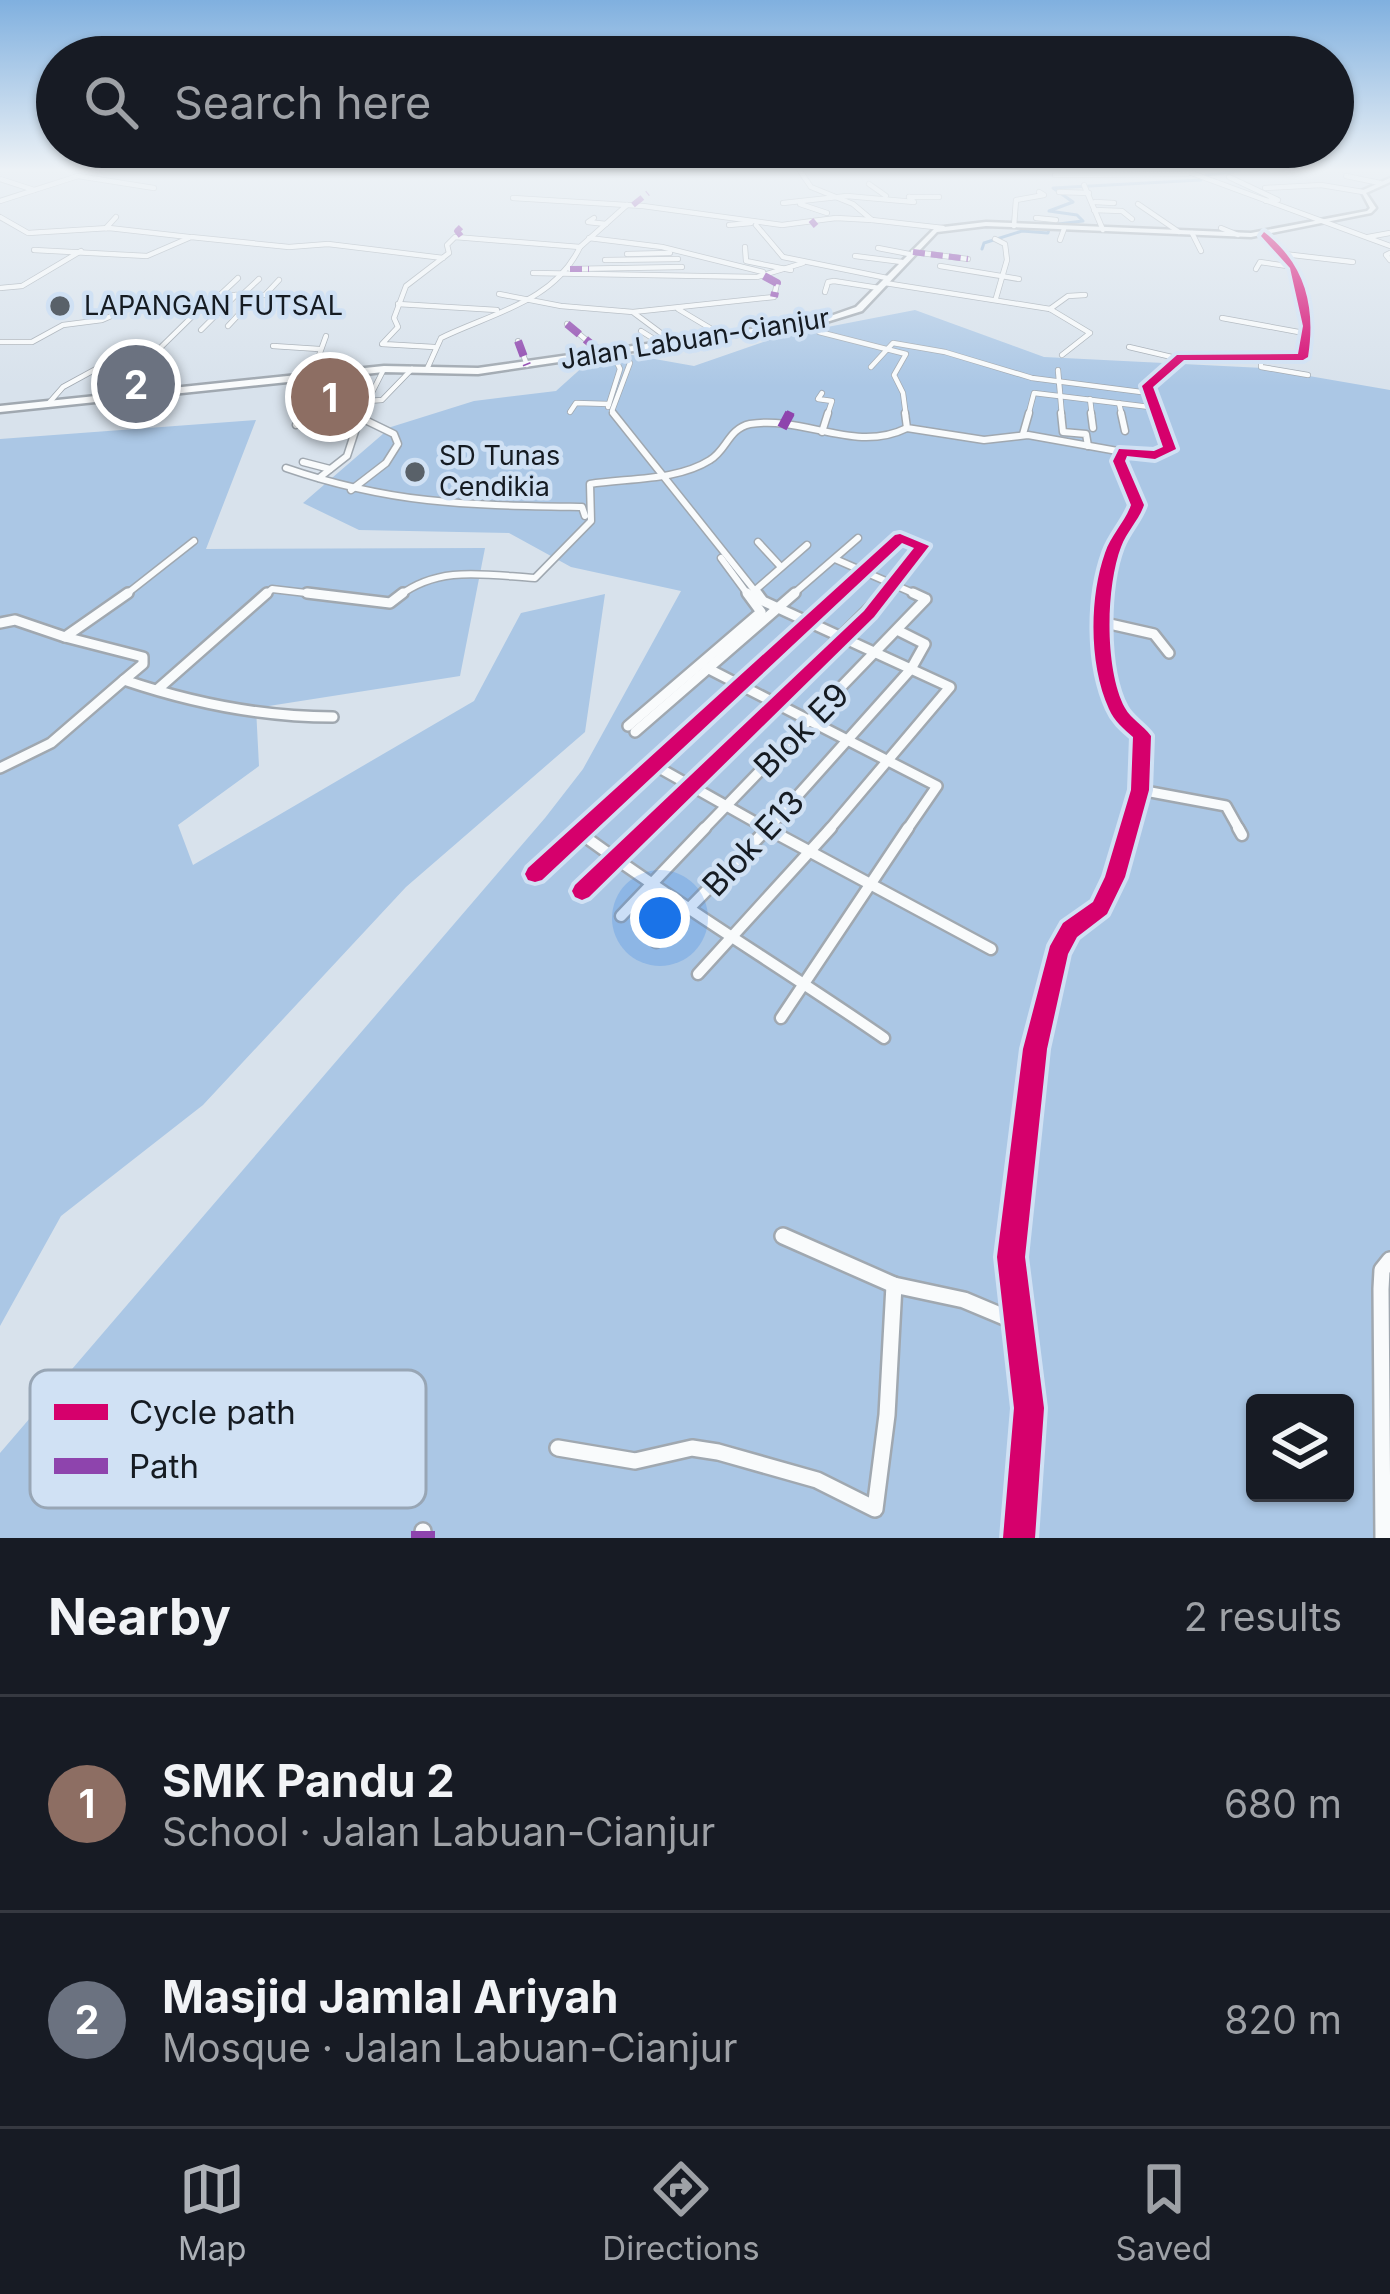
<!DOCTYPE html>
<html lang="en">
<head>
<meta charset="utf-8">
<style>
	:root { --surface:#171b24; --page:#20242c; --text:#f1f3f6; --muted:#9ea1a6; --line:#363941; --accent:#adb1b7 }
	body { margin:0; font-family:Inter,sans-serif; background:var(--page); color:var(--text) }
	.controls { position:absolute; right:36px; bottom:36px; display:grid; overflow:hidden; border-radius:12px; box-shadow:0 3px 9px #0004 }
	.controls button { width:108px; height:108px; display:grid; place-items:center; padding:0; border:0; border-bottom:3px solid var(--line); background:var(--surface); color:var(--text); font:60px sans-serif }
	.you { position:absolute; left:660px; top:918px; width:42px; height:42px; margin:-30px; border:9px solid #fff; border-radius:50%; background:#1a73e8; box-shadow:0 0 0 18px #1a73e833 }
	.badge { display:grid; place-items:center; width:78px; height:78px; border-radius:50%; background:var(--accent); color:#fff; font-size:39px; font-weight:700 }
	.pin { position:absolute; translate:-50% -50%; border:6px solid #fff; box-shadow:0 3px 12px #0006 }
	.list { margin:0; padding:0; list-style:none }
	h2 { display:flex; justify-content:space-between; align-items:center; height:156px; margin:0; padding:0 48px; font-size:51px }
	h2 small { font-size:39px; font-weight:400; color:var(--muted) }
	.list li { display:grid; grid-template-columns:78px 1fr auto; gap:36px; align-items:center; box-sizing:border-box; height:216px; padding:0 48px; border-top:3px solid var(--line) }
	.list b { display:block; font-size:45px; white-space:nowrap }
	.list p { margin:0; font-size:39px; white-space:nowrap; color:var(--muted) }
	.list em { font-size:39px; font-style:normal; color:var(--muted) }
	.icon { flex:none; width:66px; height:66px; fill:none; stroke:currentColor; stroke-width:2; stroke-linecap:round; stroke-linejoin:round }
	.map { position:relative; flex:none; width:1390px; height:1538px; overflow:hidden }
	.search { position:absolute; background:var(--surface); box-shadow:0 3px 9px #0004; left:36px; right:36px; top:36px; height:132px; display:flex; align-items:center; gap:30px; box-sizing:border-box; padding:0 42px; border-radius:66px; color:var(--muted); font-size:45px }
	.sheet { height:588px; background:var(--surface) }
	nav { display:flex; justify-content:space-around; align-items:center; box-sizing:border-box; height:168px; border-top:3px solid var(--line); background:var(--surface); font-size:33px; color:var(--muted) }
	nav a { display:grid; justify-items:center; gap:6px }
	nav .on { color:var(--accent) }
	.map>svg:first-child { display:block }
	.green { fill:#abc7e5; fill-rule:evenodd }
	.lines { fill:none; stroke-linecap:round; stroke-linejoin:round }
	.stream { stroke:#85abd1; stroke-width:3 }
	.minor-far4-casing { stroke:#a0a8b0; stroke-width:6 }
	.minor-far3-casing { stroke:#a0a8b0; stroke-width:9 }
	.minor-far2-casing { stroke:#a0a8b0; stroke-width:14 }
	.minor-far1-casing { stroke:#a0a8b0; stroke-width:15 }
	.minor-casing { stroke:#a0a8b0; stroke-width:20 }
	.trunk-casing { stroke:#a0a8b0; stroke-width:5 }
	.minor-far4 { stroke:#f9fbfc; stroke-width:4.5 }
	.minor-far3 { stroke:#f9fbfc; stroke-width:6 }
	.minor-far2 { stroke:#f9fbfc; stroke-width:9 }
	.minor-far1 { stroke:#f9fbfc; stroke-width:10 }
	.minor { stroke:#f9fbfc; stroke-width:15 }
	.trunk { fill:#f9fbfc; fill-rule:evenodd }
	.quiet-far3 { stroke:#8e44ad; stroke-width:6; stroke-dasharray:12 6; stroke-linecap:butt }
	.quiet-far2 { stroke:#8e44ad; stroke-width:8; stroke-dasharray:16 8; stroke-linecap:butt }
	.quiet-far1 { stroke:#8e44ad; stroke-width:10; stroke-dasharray:21 10; stroke-linecap:butt }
	.quiet { stroke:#8e44ad; stroke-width:24; stroke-dasharray:48 24; stroke-linecap:butt }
	.cycleway-casing { stroke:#d0e1f4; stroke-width:8 }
	.cycleway { fill:#d6006c; fill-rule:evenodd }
	.poi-dot { fill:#596169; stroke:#d0e1f4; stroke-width:4.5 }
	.labels { text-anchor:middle; stroke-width:9; stroke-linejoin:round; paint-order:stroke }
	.far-poi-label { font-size:27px; fill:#151b22; stroke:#d0e1f4; text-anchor:start }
	.far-street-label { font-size:27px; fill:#151b22; stroke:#d0e1f4 }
	.street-label { font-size:33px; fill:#151b22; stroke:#d0e1f4 }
	.key { fill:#d0e1f4; stroke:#98a6b5; stroke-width:3 }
	.key-label { font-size:33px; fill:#151b22 }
</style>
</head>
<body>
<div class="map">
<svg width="1390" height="1538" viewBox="0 0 1390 1538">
	<rect width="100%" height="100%" fill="#d8e2ec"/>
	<!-- green -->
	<g class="green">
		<path d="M 915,310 L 1044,357 L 1263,368 L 1390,390 L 1390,1538 L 0,1538 L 0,1453 L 545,818 L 583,769 L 681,591 L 571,567 L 509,533 L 359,530 L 303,503 L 391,427 L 474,401 L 556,391 L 586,364 L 621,353 L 694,366 L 781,336 ZM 1255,1403 L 1345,1403 L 1345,1493 L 1255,1493 Z"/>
		<path d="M 256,420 L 206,549 L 485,548 L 460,676 L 256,708 L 259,766 L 178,825 L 193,865 L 474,701 L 521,613 L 605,594 L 585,732 L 406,887 L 203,1105 L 61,1216 L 0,1326 L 0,439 Z"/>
	</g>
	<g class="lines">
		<!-- stream -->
		<g class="stream">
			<path d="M 1206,175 L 1240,171"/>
			<path d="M 982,249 L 984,243 L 1022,231 L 1048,233 L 1050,225 L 1083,221 L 1077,215 L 1049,211 L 1073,202 L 1053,188 L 1201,180"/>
		</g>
		<!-- minor-far4 casing -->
		<g class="minor-far4-casing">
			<g id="minor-far4">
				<path d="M 800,171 L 811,187 L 853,204 L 872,220 L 943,228"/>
				<path d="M 1186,171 L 1390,246"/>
				<path d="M 1055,175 L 1187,174"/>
				<path d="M 1346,176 L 1380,183"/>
				<path d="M 1229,177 L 1278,200 L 1266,201"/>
				<path d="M 0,179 L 34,190"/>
				<path d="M 869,184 L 886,196"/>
				<path d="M 1084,185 L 1103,230"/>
				<path d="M 1265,188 L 1321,185 L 1363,192"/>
				<path d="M 1059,192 L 1089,193"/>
				<path d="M 909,197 L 939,197"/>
				<path d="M 513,198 L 643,206 L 782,225 L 836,218 L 872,220"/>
				<path d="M 0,201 L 78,176 L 154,188"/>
				<path d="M 1095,202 L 1114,203"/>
				<path d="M 783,203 L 847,196 L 914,202 L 909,197"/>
				<path d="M 800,204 L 827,213"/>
				<path d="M 1138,204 L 1179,232"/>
				<path d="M 1094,210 L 1122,211 L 1132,219"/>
				<path d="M 0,217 L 28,233 L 109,228 L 189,237"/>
				<path d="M 594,218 L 588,222 L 606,224"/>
				<path d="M 1036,218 L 1056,220"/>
				<path d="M 729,225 L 751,223"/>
				<path d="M 756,225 L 783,257 L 887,278"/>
				<path d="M 1014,226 L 1016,200 L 1044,195 L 1039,192"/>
				<path d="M 106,228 L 116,217"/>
				<path d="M 1221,228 L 1238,235"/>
				<path d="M 1192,233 L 1201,251"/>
				<path d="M 1368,237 L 1390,233"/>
				<path d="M 589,238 L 662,247 L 763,272"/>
				<path d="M 995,239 L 1005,244 L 1007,260 L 996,298"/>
				<path d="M 1060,240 L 1064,229"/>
				<path d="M 745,247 L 746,261 L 791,270"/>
				<path d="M 878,248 L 909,254"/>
				<path d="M 34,250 L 147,256 L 191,237 L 289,247 L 328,244 L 443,258"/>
				<path d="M 913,252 L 968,259"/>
				<path d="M 1390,253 L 1386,255 L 1390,260"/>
				<path d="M 627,254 L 670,253"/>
				<path d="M 1284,254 L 1353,262"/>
				<path d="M 855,256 L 902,262"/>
				<path d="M 605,260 L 678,259"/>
				<path d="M 940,266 L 1019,279"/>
				<path d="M 570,269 L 682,267"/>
				<path d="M 1256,269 L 1260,262 L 1294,267"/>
				<path d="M 533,273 L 757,277 L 803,263"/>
				<path d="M 885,283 L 1050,309 L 1090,333 L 1062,355"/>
				<path d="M 0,288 L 22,286 L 81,251"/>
				<path d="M 825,292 L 828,282 L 834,281 L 879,288"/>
				<path d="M 499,294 L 561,306 L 633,312 L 774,297 L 777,283 L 764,276"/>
				<path d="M 220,295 L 238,278"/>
				<path d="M 242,295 L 259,279"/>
				<path d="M 398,304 L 497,310"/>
				<path d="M 678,309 L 720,334"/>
				<path d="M 1050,309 L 1068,296 L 1085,295"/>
				<path d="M 634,313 L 673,342"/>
				<path d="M 1222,318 L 1304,333"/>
				<path d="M 823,321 L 819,332 L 906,354 L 894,375 L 903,393 L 906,416"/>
				<path d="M 567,324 L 602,353"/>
				<path d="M 228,326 L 257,295"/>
				<path d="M 201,330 L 236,295"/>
				<path d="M 641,331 L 662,344"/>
				<path d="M 518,341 L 527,365"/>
				<path d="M 0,342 L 32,342 L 63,325 L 102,320 L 148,300"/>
				<path d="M 273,346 L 319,349"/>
				<path d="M 434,347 L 382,344 L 398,327 L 394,318 L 406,286 L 449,253 L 447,245 L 455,237 L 580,247 L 627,205"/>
				<path d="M 1129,347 L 1176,358"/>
				<path d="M 1261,356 L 1261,367 L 1308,375"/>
				<path d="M 345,360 L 353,372"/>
				<path d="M 871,367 L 893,343 L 945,352 L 1032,378 L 1149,393"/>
				<path d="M 427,369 L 441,338 C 492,313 554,302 580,247"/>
				<path d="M 1058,370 L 1062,416"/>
				<path d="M 312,375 L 326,336"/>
				<path d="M 822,393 L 818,399 L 832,401 L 827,416"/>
				<path d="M 104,398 L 119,378 L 155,353 L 214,295 L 265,295 L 279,280"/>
				<path d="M 1090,399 L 1092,416"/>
				<path d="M 1119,403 L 1122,416"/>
				<path d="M 48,404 L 63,387 L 118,357"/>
				<path d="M 608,407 L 620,369 L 612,352"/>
				<path d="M 570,412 L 576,403 L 609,404"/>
				<path d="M 308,416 L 324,404 L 382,400 L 412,369"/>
				<path d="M 360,416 L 384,369"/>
				<path d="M 615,416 L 612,411 L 630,363 L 621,351"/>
				<path d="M 1028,416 L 1034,393 L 1158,408"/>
				<path d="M 1158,416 L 1147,386 L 1181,357 L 1303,357 C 1312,304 1299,273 1264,234"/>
			</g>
		</g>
		<!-- minor-far3 casing -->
		<g class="minor-far3-casing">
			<g id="minor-far3">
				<path d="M 613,413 L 759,596"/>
				<path d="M 905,413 L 907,428 L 984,440 L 1028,435 L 1123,452"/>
				<path d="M 1061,413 L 1063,432 L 1086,434 L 1088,446"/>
				<path d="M 1091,413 L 1093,428"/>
				<path d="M 1121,413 L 1125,431"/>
				<path d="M 296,425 L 312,413"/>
				<path d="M 822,432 L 828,413"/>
				<path d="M 1023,434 L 1029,413"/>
				<path d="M 303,462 L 330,469"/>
				<path d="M 286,468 C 394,505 470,505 582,507 L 585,516"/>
				<path d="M 319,478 L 347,456 L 361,413"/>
				<path d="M 351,490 L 386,463 L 398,444 L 394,434 L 359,417"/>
				<path d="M 758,542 L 781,567"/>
				<path d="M 721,558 L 749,596"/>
				<path d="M 835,559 L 920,596"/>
				<path d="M 753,592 L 807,545"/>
				<path d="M 124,596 L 194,541"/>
				<path d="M 264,596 L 272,589 L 332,596"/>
				<path d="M 399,596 C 440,565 485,575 535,578 L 591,521 L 590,484 C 627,478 677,481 710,460 C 727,450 728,429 750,424 C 804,415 854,454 907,428"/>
				<path d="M 791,596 L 858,538"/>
				<path d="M 837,596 L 900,538 L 922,546 L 883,596"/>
				<path d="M 1104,596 L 1112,552 L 1138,505 L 1119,461 L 1123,452 L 1155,455 L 1170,449 L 1157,413"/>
			</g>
		</g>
		<!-- minor-far2 casing -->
		<g class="minor-far2-casing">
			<g id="minor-far2">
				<path d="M 307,593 L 390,603 L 403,593"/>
				<path d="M 757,593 L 763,601 L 950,687 L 828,831"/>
				<path d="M 1104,593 C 1102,629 1098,686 1121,716 C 1127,723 1136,729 1142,736 L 1140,790 L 1128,831"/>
				<path d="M 1101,622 L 1154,634 L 1169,653"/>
				<path d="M 0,623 L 15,620 L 65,637 L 128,593"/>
				<path d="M 65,637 L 143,657 L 143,664 L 124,680 C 192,703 261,717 333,717"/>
				<path d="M 707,668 L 937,786 L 906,831"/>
				<path d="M 158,689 L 267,593"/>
				<path d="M 628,726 L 761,612 L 747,593"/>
				<path d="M 635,732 L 795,593"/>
				<path d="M 654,765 L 771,831"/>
				<path d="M 0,768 L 51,743 L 124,680"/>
				<path d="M 1140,790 L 1226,806 L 1240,831"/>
				<path d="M 581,831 L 840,593"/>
				<path d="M 644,831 L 885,593"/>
				<path d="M 702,831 L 926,599 L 913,593"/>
				<path d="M 766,831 L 911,669 L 925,644 L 897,630"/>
			</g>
		</g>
		<!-- minor-far1 casing -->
		<g class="minor-far1-casing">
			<g id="minor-far1">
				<path d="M 766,828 L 991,949"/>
				<path d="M 1238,828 L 1242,835"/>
				<path d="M 580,833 C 679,906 783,968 884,1038"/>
				<path d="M 535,874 L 585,828"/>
				<path d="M 582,891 L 647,828"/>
				<path d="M 621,916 L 705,828"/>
				<path d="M 656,942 L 768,828"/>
				<path d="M 698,974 L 831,828"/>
				<path d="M 781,1018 L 908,828"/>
				<path d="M 1025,1139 L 1035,1049 L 1058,953 L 1070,930 L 1100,908 L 1129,828"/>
			</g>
		</g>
		<!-- minor casing -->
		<g class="minor-casing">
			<g id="minor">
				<path d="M 783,1236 L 894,1285"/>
				<path d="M 558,1448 L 635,1461 L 692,1448 L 718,1452 L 817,1480 L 875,1509 L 887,1415 L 894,1285 L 964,1300 L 1021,1324"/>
				<path d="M 423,1531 L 423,1538"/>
				<path d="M 1019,1538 L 1029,1408 L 1011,1257 L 1025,1136"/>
				<path d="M 1383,1538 L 1381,1289 L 1382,1270 L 1390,1260"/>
			</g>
		</g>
		<!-- trunk casing -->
		<g class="trunk-casing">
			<path id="trunk" d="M 1390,178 L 1390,182 L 1366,193 L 1376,208 L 1371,213 L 1251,237 L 986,226 L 937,232 L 862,311 L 823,323 L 478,374 L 384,372 L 0,412 L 0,406 L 384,366 L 478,368 L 822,319 L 856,307 L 935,228 L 986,222 L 1251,233 L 1367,211 L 1370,208 L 1361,191 Z"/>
		</g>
		<!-- minor-far4 -->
		<use href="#minor-far4" class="minor-far4"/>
		<!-- minor-far3 -->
		<use href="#minor-far3" class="minor-far3"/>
		<!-- minor-far2 -->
		<use href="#minor-far2" class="minor-far2"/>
		<!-- minor-far1 -->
		<use href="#minor-far1" class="minor-far1"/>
		<!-- minor -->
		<use href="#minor" class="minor"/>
		<!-- trunk -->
		<use href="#trunk" class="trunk"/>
		<!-- quiet-far3 -->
		<g class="quiet-far3">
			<path d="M 633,205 L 648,193"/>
			<path d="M 811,220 L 816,226"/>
			<path d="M 461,236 L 457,231 L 462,226"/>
			<path d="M 913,252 L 968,259"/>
			<path d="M 570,269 L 589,269"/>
		</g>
		<!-- quiet-far2 -->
		<g class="quiet-far2">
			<path d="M 764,276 L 777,283 L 774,297"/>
			<path d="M 567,324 L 602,353"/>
			<path d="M 518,341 L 527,365"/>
			<path d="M 789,416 L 791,412"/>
		</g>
		<!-- quiet-far1 -->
		<path class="quiet-far1" d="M 782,428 L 790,413"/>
		<!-- quiet -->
		<path class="quiet" d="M 423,1531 L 423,1538"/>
		<!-- cycleway casing -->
		<g class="cycleway-casing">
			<g id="cycleway">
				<path d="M 1264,232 C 1305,264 1316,306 1308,357 L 1303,360 L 1184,360 L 1153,387 L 1176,449 L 1155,459 L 1127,456 L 1125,461 L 1144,505 C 1139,520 1127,531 1121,547 C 1106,586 1104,669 1125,708 C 1131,719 1143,725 1151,736 L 1149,790 L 1125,877 L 1107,914 L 1077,937 L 1068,954 L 1047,1049 L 1025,1257 L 1044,1408 L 1035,1538 L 1003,1538 L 1014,1408 L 997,1257 L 1023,1049 L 1050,946 L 1063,923 L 1093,902 L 1105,877 L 1131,790 L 1133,737 C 1124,729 1114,721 1109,709 C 1089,666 1089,598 1105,553 C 1111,535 1125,522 1131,505 L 1113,461 L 1119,449 L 1154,451 L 1163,447 L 1142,386 L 1177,355 L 1298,354 L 1303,326 L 1290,268 L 1261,236 Z"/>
				<path d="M 900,534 L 929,546 L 874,617 L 589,897 L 582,900 L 575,897 L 572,891 L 575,885 L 864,611 L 914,548 L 902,543 L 542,880 L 535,882 L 528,880 L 525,874 L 528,868 L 895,535 Z"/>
			</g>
		</g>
		<!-- cycleway -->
		<use href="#cycleway" class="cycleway"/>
	</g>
	<!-- sky -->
	<linearGradient id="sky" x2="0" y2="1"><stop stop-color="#80b0df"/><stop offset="0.44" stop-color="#edf2f6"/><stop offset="1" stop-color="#edf2f6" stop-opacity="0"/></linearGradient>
	<rect width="1390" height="386" fill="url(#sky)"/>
	<!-- markers -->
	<g class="poi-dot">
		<circle cx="60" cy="306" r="12"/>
		<circle cx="415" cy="472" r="12"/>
	</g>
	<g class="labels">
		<!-- far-poi labels -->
		<g class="far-poi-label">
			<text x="84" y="315">LAPANGAN FUTSAL</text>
			<text x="439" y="465">SD Tunas<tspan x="439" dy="31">Cendikia</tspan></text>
		</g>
		<!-- far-street labels -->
		<g class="far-street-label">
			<text transform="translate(695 339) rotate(-9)" y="9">Jalan Labuan-Cianjur</text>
		</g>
		<!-- street labels -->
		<g class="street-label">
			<text transform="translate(801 730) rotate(-45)" y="12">Blok E9</text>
			<text transform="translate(753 843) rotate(-47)" y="12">Blok E13</text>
		</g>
	</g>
	<!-- legend -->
	<rect x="30" y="1370" width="396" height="138" rx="18" class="key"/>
	<rect x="54" y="1404" width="54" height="16" fill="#d6006c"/>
	<rect x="54" y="1458" width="54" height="16" fill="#8e44ad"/>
	<g class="key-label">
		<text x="129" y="1424">Cycle path</text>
		<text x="129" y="1478">Path</text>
	</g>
</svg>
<div class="controls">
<button><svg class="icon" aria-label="layers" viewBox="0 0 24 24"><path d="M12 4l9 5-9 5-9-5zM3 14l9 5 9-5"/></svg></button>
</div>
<div class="you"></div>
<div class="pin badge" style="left:330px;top:397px;background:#8d6e63">1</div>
<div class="pin badge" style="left:136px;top:384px;background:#6b7280">2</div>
<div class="search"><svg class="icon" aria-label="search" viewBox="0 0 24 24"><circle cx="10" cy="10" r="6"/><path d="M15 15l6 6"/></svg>Search here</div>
</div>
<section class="sheet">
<h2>Nearby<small>2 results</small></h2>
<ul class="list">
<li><span class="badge" style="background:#8d6e63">1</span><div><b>SMK Pandu 2</b><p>School · Jalan Labuan-Cianjur</p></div><em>680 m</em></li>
<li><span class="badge" style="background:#6b7280">2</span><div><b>Masjid Jamlal Ariyah</b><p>Mosque · Jalan Labuan-Cianjur</p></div><em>820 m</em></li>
</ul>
</section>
<nav>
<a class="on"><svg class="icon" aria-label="map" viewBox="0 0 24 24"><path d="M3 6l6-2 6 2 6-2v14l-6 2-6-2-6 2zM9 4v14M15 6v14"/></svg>Map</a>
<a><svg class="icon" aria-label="directions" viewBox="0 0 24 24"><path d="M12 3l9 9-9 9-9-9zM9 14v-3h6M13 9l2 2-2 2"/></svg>Directions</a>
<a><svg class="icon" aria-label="saved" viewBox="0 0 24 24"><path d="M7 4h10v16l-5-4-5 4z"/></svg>Saved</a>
</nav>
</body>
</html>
